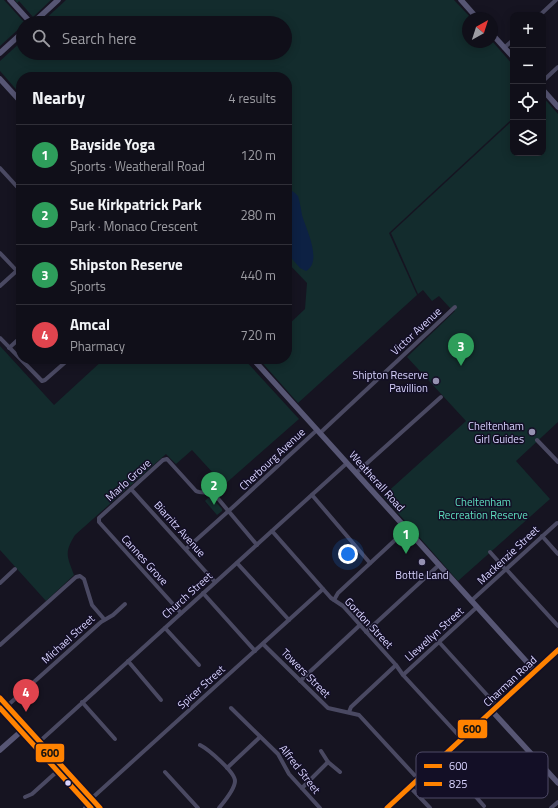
<!DOCTYPE html>
<html lang="en">
<head>
<meta charset="utf-8">
<style>
	:root { --surface:#100f19; --page:#1e1d26; --text:#f1f3f6; --muted:#9c9ca2; --line:#302f38; --accent:#2563eb }
	body { margin:0; font-family:"Titillium Web",sans-serif; background:var(--page); color:var(--text) }
	.controls { position:absolute; right:12px; top:12px; display:grid; overflow:hidden; border-radius:8px; box-shadow:0 2px 10px #0003 }
	.controls button { width:36px; height:36px; display:grid; place-items:center; padding:0; border:0; border-bottom:1px solid var(--line); background:var(--surface); color:var(--text); font:20px sans-serif }
	.compass { position:absolute; left:462px; top:12px; width:36px; height:36px; border-radius:50%; background:var(--surface); box-shadow:0 2px 10px #0003; rotate:39deg }
	.you { position:absolute; left:348px; top:554px; width:14px; height:14px; margin:-10px; border:3px solid #fff; border-radius:50%; background:#1a73e8; box-shadow:0 0 0 6px #1a73e833 }
	.badge { display:grid; place-items:center; width:26px; height:26px; border-radius:50%; background:var(--accent); color:#fff; font-size:13px; font-weight:700 }
	.pin { position:absolute; translate:-50% -33px; filter:drop-shadow(0 1px 2px #0008) }
	.pin::after { content:''; position:absolute; top:21px; width:14px; height:12px; background:inherit; clip-path:polygon(0 0,100% 0,50% 100%) }
	.list { margin:0; padding:0; list-style:none }
	h2 { display:flex; justify-content:space-between; align-items:center; height:52px; margin:0; padding:0 16px; font-size:17px }
	h2 small { font-size:13px; font-weight:400; color:var(--muted) }
	.list li { display:grid; grid-template-columns:26px 1fr auto; gap:12px; align-items:center; box-sizing:border-box; height:60px; padding:0 16px; border-top:1px solid var(--line) }
	.list b { display:block; font-size:15px; white-space:nowrap }
	.list p { margin:0; font-size:13px; white-space:nowrap; color:var(--muted) }
	.list em { font-size:13px; font-style:normal; color:var(--muted) }
	.icon { flex:none; width:22px; height:22px; fill:none; stroke:currentColor; stroke-width:2; stroke-linecap:round; stroke-linejoin:round }
	.map { position:relative; flex:none; width:558px; height:808px; overflow:hidden }
	.search { position:absolute; background:var(--surface); box-shadow:0 2px 10px #0003; left:16px; top:16px; width:276px; height:44px; display:flex; align-items:center; gap:10px; box-sizing:border-box; padding:0 14px; border-radius:22px; color:var(--muted); font-size:15px }
	.panel { position:absolute; background:var(--surface); box-shadow:0 2px 10px #0003; left:16px; top:72px; width:276px; height:292px; border-radius:16px }
	.map>svg:first-child { display:block }
	.green { fill:#132c2d }
	.water { fill:#0d2144 }
	.lines { fill:none; stroke-linecap:round; stroke-linejoin:round }
	.street { stroke:#4a4962; stroke-width:4 }
	.secondary { stroke:#575674; stroke-width:5.5 }
	.primary { stroke:#5e5373; stroke-width:6 }
	.bus-1-casing { stroke:#130f26; stroke-width:8 }
	.bus-2-casing { stroke:#130f26; stroke-width:8 }
	.bus-1 { stroke:#ff8200; stroke-width:5 }
	.bus-2 { stroke:#ff8200; stroke-width:5 }
	.poi-dot { fill:#9591b1; stroke:#130f26; stroke-width:1.5 }
	.bus-dot { fill:#d9d4ff; stroke:#130f26; stroke-width:1.5 }
	.labels { text-anchor:middle; stroke-width:3; stroke-linejoin:round; paint-order:stroke }
	.street-label { font-size:11px; fill:#d9d4ff; stroke:#130f26 }
	.poi-label { font-size:11px; fill:#d9d4ff; stroke:#130f26; text-anchor:end }
	.park-label { font-size:11px; fill:#5fe0c0; stroke:#130f26 }
	.key { fill:#130f26; stroke:#4e4a67; stroke-width:1 }
	.key-label { font-size:11px; fill:#d9d4ff }
	.line-badge { stroke:#130f26; stroke-width:1.5 }
	.pale-badge-label { font-size:11px; text-anchor:middle; font-weight:bold; fill:#111 }
</style>
</head>
<body>
<div class="map">
<svg width="558" height="808" viewBox="0 0 558 808">
	<rect width="100%" height="100%" fill="#161421"/>
	<!-- green -->
	<g class="green">
		<path d="M 0,0 L 4,0 L 24,22 L 23,25 L 0,46 Z"/>
		<path d="M 15,0 L 51,0 L 33,17 L 19,1 L 17,3 Z"/>
		<path d="M 66,0 L 454,0 L 471,18 L 468,18 L 468,42 L 492,41 L 513,65 L 513,118 L 389,233 L 417,295 L 298,403 L 259,359 L 287,359 L 287,326 L 305,309 L 307,283 L 287,262 L 287,77 L 21,77 L 21,95 L 0,71 L 0,61 L 23,40 L 23,53 L 285,53 L 285,23 L 41,23 Z"/>
		<path d="M 543,97 L 558,114 L 558,422 L 516,461 L 550,499 L 458,581 L 383,496 L 466,421 L 407,357 L 455,311 L 450,308 L 439,296 L 432,301 L 423,290 L 418,294 L 391,233 L 513,120 L 513,153 L 543,153 Z"/>
		<path d="M 0,346 L 54,405 L 104,359 L 244,359 L 299,419 L 224,485 L 192,450 L 176,464 L 166,454 L 75,535 C 64,553 67,556 74,575 L 46,601 L 0,550 Z"/>
		<path d="M 210,496 L 222,509 L 222,511 L 217,515 L 205,501 Z"/>
	</g>
	<!-- water -->
	<path class="water" d="M 292,191 L 295,193 L 298,196 C 300,203 301,209 302,215 C 306,229 323,262 306,271 L 300,268 L 287,253 L 287,194 Z"/>
	<g class="lines">
		<!-- street -->
		<g class="street">
			<path d="M 540,15 L 556,0"/>
			<path d="M 504,48 L 513,40"/>
			<path d="M 543,81 L 558,67"/>
			<path d="M 0,168 L 21,191"/>
			<path d="M 0,253 L 17,271"/>
			<path d="M 0,286 L 21,267"/>
			<path d="M 0,338 L 42,381 L 45,380 L 69,359"/>
			<path d="M 9,348 L 21,337"/>
			<path d="M 320,433 L 455,307"/>
			<path d="M 537,440 L 558,462"/>
			<path d="M 356,473 L 441,397"/>
			<path d="M 131,489 L 215,582"/>
			<path d="M 312,495 L 370,563"/>
			<path d="M 272,531 L 331,598 L 343,606 L 396,665 L 403,675 L 462,739"/>
			<path d="M 542,536 L 558,554"/>
			<path d="M 186,549 L 233,507 L 317,430"/>
			<path d="M 490,552 L 506,570"/>
			<path d="M 237,563 L 289,620"/>
			<path d="M 506,569 L 558,626"/>
			<path d="M 0,583 L 15,569"/>
			<path d="M 203,593 L 255,651"/>
			<path d="M 334,600 L 338,593 L 407,529"/>
			<path d="M 471,601 L 557,523"/>
			<path d="M 181,613 L 99,522 L 99,518 L 163,460 L 167,459 L 196,491 C 202,494 209,491 215,495 L 257,545"/>
			<path d="M 165,628 L 199,665"/>
			<path d="M 366,632 L 439,565"/>
			<path d="M 439,642 L 497,706"/>
			<path d="M 263,644 L 328,708 L 359,715 L 418,779"/>
			<path d="M 0,645 L 76,577 L 80,576 L 84,579 L 92,605 L 104,619"/>
			<path d="M 128,661 L 161,700"/>
			<path d="M 403,675 L 477,607"/>
			<path d="M 300,681 L 360,625"/>
			<path d="M 82,702 L 115,739"/>
			<path d="M 7,706 L 101,622 L 113,615 L 125,604"/>
			<path d="M 231,708 L 278,754 L 289,774 L 320,808"/>
			<path d="M 349,712 L 351,707 L 396,665"/>
			<path d="M 39,742 L 347,463"/>
			<path d="M 200,745 C 208,749 235,772 235,781 C 235,789 224,802 219,808"/>
			<path d="M 321,751 L 328,762 L 340,772"/>
			<path d="M 447,752 L 468,775 L 469,789 L 484,806"/>
			<path d="M 227,768 L 260,737"/>
			<path d="M 165,772 L 198,808"/>
			<path d="M 410,787 L 430,808"/>
			<path d="M 302,788 L 328,762"/>
			<path d="M 25,797 L 32,794 L 62,767"/>
			<path d="M 91,799 L 323,589"/>
			<path d="M 85,808 L 93,801"/>
			<path d="M 551,808 L 558,802"/>
		</g>
		<!-- secondary -->
		<g class="secondary">
			<path d="M 10,0 L 31,23"/>
			<path d="M 461,0 L 477,18"/>
			<path d="M 33,23 L 58,0"/>
			<path d="M 492,34 L 513,57"/>
			<path d="M 0,53 L 23,32"/>
			<path d="M 0,79 L 21,102"/>
			<path d="M 543,90 L 558,107"/>
			<path d="M 253,359 L 535,671"/>
			<path d="M 492,711 L 558,783"/>
			<path d="M 0,750 L 26,727"/>
			<path d="M 387,808 L 558,650"/>
		</g>
		<!-- primary -->
		<path class="primary" d="M 0,698 L 100,808"/>
		<!-- bus-1 casing -->
		<g class="bus-1-casing">
			<g id="bus-1">
				<path d="M 0,698 L 100,808"/>
				<path d="M 387,808 L 558,650"/>
			</g>
		</g>
		<!-- bus-2 casing -->
		<g class="bus-2-casing">
			<path id="bus-2" d="M 0,708 L 91,808"/>
		</g>
		<!-- bus-1 -->
		<use href="#bus-1" class="bus-1"/>
		<!-- bus-2 -->
		<use href="#bus-2" class="bus-2"/>
	</g>
	<!-- markers -->
	<g class="poi-dot">
		<circle cx="436" cy="381" r="4"/>
		<circle cx="532" cy="432" r="4"/>
		<circle cx="422" cy="562" r="4"/>
	</g>
	<circle class="bus-dot" cx="68" cy="783" r="3.5"/>
	<g class="labels">
		<!-- street labels -->
		<g class="street-label">
			<text transform="translate(416 331) rotate(-43)" y="4">Victor Avenue</text>
			<text transform="translate(272 459) rotate(-43)" y="4">Cherbourg Avenue</text>
			<text transform="translate(128 480) rotate(-42)" y="4">Marlo Grove</text>
			<text transform="translate(377 481) rotate(48)" y="4">Weatherall Road</text>
			<text transform="translate(180 529) rotate(48)" y="4">Biarritz Avenue</text>
			<text transform="translate(508 555) rotate(-43)" y="4">Mackenzie Street</text>
			<text transform="translate(145 560) rotate(48)" y="4">Cannes Grove</text>
			<text transform="translate(187 595) rotate(-42)" y="4">Church Street</text>
			<text transform="translate(369 623) rotate(47)" y="4">Gordon Street</text>
			<text transform="translate(434 634) rotate(-42)" y="4">Llewellyn Street</text>
			<text transform="translate(68 639) rotate(-42)" y="4">Michael Street</text>
			<text transform="translate(306 673) rotate(45)" y="4">Towers Street</text>
			<text transform="translate(510 681) rotate(-43)" y="4">Charman Road</text>
			<text transform="translate(201 687) rotate(-42)" y="4">Spicer Street</text>
			<text transform="translate(300 769) rotate(52)" y="4">Alfred Street</text>
		</g>
		<!-- poi labels -->
		<g class="poi-label">
			<text x="428" y="379">Shipton Reserve<tspan x="428" dy="13">Pavillion</tspan></text>
			<text x="524" y="430">Cheltenham<tspan x="524" dy="13">Girl Guides</tspan></text>
			<text x="422" y="579" text-anchor="middle">Bottle Land</text>
		</g>
		<!-- park labels -->
		<g class="park-label">
			<text x="483" y="506">Cheltenham<tspan x="483" dy="13">Recreation Reserve</tspan></text>
		</g>
	</g>
	<!-- legend -->
	<rect x="416" y="752" width="132" height="46" rx="6" class="key"/>
	<rect x="424" y="764" width="18" height="4" fill="#ff8200"/>
	<rect x="424" y="782" width="18" height="4" fill="#ff8200"/>
	<g class="key-label">
		<text x="449" y="770">600</text>
		<text x="449" y="788">825</text>
	</g>
	<g class="line-badge">
		<rect x="457" y="719" width="31" height="20" rx="4" fill="#ff8200"/>
		<rect x="35" y="743" width="30" height="20" rx="4" fill="#ff8200"/>
	</g>
	<g class="pale-badge-label">
		<text x="472" y="733">600</text>
		<text x="50" y="757">600</text>
	</g>
</svg>
<div class="controls">
<button>+</button>
<button>−</button>
<button><svg class="icon" aria-label="locate" viewBox="0 0 24 24"><circle cx="12" cy="12" r="6"/><path d="M12 2v4M12 18v4M2 12h4M18 12h4"/></svg></button>
<button><svg class="icon" aria-label="layers" viewBox="0 0 24 24"><path d="M12 4l9 5-9 5-9-5zM3 14l9 5 9-5"/></svg></button>
</div>
<svg class="compass" viewBox="-18 -18 36 36"><path d="M0-13l5 13h-10z" fill="#e53935"/><path d="M0 13l5-13h-10z" fill="#9c9ca2"/></svg>
<div class="you"></div>
<div class="pin badge" style="left:406px;top:554px;background:#2e9e5b">1</div>
<div class="pin badge" style="left:214px;top:505px;background:#2e9e5b">2</div>
<div class="pin badge" style="left:461px;top:366px;background:#2e9e5b">3</div>
<div class="pin badge" style="left:26px;top:712px;background:#e0444e">4</div>
<div class="search"><svg class="icon" aria-label="search" viewBox="0 0 24 24"><circle cx="10" cy="10" r="6"/><path d="M15 15l6 6"/></svg>Search here</div>
<section class="panel">
<h2>Nearby<small>4 results</small></h2>
<ul class="list">
<li><span class="badge" style="background:#2e9e5b">1</span><div><b>Bayside Yoga</b><p>Sports · Weatherall Road</p></div><em>120 m</em></li>
<li><span class="badge" style="background:#2e9e5b">2</span><div><b>Sue Kirkpatrick Park</b><p>Park · Monaco Crescent</p></div><em>280 m</em></li>
<li><span class="badge" style="background:#2e9e5b">3</span><div><b>Shipston Reserve</b><p>Sports</p></div><em>440 m</em></li>
<li><span class="badge" style="background:#e0444e">4</span><div><b>Amcal</b><p>Pharmacy</p></div><em>720 m</em></li>
</ul>
</section>
</div>
</body>
</html>
